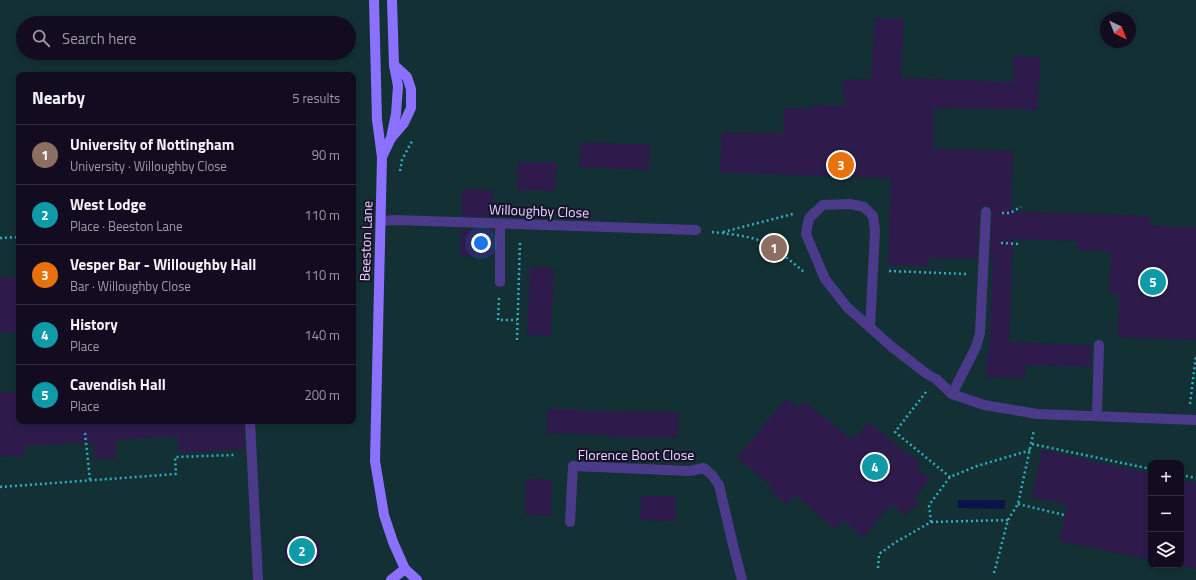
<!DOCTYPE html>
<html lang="en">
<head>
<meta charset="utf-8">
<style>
	:root { --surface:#130c20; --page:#1c1529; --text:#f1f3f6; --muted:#9d9ba5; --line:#322c3e; --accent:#0f766e }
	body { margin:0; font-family:"Titillium Web",sans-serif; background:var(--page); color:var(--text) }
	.controls { position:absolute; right:12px; bottom:12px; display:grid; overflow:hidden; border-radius:8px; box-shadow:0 2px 6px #0003 }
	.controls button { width:36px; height:36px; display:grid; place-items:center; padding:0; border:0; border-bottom:1px solid var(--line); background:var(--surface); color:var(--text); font:20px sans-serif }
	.compass { position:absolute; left:1100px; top:12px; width:36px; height:36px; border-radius:50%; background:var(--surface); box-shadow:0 2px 6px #0003; rotate:137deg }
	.you { position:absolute; left:481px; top:243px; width:14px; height:14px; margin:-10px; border:3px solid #fff; border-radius:50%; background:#1a73e8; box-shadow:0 0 0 6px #1a73e833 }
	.badge { display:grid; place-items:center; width:26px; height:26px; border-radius:50%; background:var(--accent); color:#fff; font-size:13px; font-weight:700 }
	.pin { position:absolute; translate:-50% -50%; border:2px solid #fff; box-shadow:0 1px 4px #0006 }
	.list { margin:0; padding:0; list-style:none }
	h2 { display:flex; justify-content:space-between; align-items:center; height:52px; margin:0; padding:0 16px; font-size:17px }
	h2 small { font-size:13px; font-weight:400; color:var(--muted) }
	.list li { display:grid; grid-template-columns:26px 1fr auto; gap:12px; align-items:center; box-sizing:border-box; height:60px; padding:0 16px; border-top:1px solid var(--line) }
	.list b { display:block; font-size:15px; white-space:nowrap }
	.list p { margin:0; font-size:13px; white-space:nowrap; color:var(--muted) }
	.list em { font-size:13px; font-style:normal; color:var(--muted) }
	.icon { flex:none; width:22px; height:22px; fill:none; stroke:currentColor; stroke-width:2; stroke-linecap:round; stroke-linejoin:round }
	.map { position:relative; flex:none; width:1196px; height:580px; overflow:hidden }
	.search { position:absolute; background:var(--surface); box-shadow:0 2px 6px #0003; left:16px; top:16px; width:340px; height:44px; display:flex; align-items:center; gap:10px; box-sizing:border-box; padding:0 14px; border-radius:22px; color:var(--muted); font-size:15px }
	.panel { position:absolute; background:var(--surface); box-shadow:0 2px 6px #0003; left:16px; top:72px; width:340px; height:352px; border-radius:8px }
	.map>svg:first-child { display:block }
	.green { fill:#133034; fill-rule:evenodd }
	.water { fill:#09154a }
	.building { fill:#2e1b4c }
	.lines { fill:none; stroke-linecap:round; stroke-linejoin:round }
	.path { stroke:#2cafc0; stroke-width:2.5; stroke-dasharray:2 3; stroke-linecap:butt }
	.lane { stroke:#4b3a8a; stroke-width:10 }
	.street { stroke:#4b3a8a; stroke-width:10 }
	.secondary { stroke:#8c70ff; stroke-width:10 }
	.labels { text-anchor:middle; stroke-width:4; stroke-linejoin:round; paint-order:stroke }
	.street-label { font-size:14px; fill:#e4d9ff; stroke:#19102a }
</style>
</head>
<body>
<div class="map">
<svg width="1196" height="580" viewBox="0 0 1196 580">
	<rect width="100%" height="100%" fill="#19102a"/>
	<!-- green -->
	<path class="green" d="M 0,0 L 1196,0 L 1196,580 L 0,580 ZM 1106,18 L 1130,18 L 1130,42 L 1106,42 ZM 23,23 L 349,23 L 349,53 L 23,53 ZM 19,75 L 353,75 L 353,421 L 19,421 ZM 1151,463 L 1181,463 L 1181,565 L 1151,565 Z"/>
	<!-- water -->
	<path class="water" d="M 958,500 L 1005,500 L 1005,509 L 958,508 Z"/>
	<!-- building -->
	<g class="building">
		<path d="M 875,18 L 904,19 L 901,78 L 1013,82 L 1013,56 L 1041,57 L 1037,110 L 934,108 L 933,149 L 1013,151 L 1011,211 L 1150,216 L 1150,226 L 1196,227 L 1196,340 L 1118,337 L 1119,294 L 1109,293 L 1111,251 L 1078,250 L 1078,241 L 1013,239 L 1009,342 L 1091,345 L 1090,367 L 1026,365 L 1025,378 L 986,377 L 987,352 L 989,352 L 993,260 L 990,260 L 992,212 L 990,207 L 987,206 L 983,206 L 981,208 L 980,211 L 977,259 L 929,258 L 929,266 L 888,265 L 891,178 L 720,173 L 722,132 L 783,133 L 784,108 L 813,109 L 813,105 L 845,106 L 842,80 L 871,79 Z"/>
		<path d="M 581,142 L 650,145 L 649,170 L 579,167 Z"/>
		<path d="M 518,162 L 557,163 L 555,191 L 517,190 Z"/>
		<path d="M 462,189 L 493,191 L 492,217 L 462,216 Z"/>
		<path d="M 461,229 L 491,230 L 491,238 L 493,238 L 492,257 L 460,256 Z"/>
		<path d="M 530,267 L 554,268 L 551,336 L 527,335 Z"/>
		<path d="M 0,277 L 19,277 L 19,307 L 16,307 L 18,332 L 0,333 Z"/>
		<path d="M 19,392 L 19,421 L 243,421 L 245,449 L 179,453 L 178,436 L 116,440 L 116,458 L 94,459 L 93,442 L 25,446 L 25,455 L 0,457 L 0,393 Z"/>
		<path d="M 786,399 L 798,409 L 804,401 L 850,439 L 854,435 L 856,437 L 868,422 L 921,464 L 917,469 L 930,479 L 914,499 L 918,503 L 906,516 L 891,504 L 864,537 L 843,520 L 835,529 L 795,495 L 787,505 L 769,490 L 772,487 L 737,458 Z"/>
		<path d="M 547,409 L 582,409 L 582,411 L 679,412 L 678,438 L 609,437 L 609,435 L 547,433 Z"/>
		<path d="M 1042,450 L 1151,474 L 1151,560 L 1059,541 L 1067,505 L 1032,497 Z"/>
		<path d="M 526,479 L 552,480 L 551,516 L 525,515 Z"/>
		<path d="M 1181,480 L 1196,483 L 1196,569 L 1176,565 L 1181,565 Z"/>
		<path d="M 641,496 L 676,496 L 676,521 L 640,520 Z"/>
		<path d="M 310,534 L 311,542 L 319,541 L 320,559 L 312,560 L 313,566 L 294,567 L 294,561 L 286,561 L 285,543 L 294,542 L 293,535 Z"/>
	</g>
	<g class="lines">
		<!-- path -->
		<g class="path">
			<path d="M 400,171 L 402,160 L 412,141"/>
			<path d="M 1002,213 L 1010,213 L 1021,207"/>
			<path d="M 712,232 C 723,233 748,236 758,240 C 775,248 790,260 804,272"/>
			<path d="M 723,232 L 793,214"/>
			<path d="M 0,238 L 19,237"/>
			<path d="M 1001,243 L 1020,244"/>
			<path d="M 889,271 L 966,274"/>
			<path d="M 499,298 L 498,320 L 517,320"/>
			<path d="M 517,340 L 520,241"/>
			<path d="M 926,392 L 895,432 L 950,477"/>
			<path d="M 1190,404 L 1196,355"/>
			<path d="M 84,421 L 85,422"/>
			<path d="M 85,433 L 90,480"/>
			<path d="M 1032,444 L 1151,469"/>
			<path d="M 1181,475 L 1196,478"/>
			<path d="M 0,487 L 176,474 L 175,457 L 235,455"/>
			<path d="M 1018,504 L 1064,515"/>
			<path d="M 931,522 L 1008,520"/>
			<path d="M 878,568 L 879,554 L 896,542 L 931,522 L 929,505 L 950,477 L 977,466 L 1031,450"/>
			<path d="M 994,573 L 1008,520 L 1018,504 L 1034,430"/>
		</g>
		<!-- lane -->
		<g class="lane">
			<path d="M 500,224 L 500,282"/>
			<path d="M 870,328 L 875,231 L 873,216 L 864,207 L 850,204 L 823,205 L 809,218 L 806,234 L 825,279 L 847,307 L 892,347 L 927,374 L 936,379 L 952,394 L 984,405 L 1037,414 L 1196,420"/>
			<path d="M 952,394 L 976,347 L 980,333 L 986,212"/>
			<path d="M 1097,415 L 1099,345"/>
			<path d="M 250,421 L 258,580"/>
			<path d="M 570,522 L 573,466 L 690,471 L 704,468 L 712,475 L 719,485 L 733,545 L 742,580"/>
		</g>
		<!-- street -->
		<path class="street" d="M 381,221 L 395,220 L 696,230"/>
		<!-- secondary -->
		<g class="secondary">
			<path d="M 374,0 L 377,120 L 382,157 L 375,461 L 384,515 L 393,542 L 405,569 L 417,580"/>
			<path d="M 392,137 L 404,123 L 411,108 L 411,89 L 407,77 L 394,65"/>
			<path d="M 382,157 L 391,138 L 396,114 L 398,86 L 394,65 L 392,0"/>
			<path d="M 391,580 L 405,569"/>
		</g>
	</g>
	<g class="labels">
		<!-- street labels -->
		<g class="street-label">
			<text transform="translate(539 211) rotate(2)" y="5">Willoughby Close</text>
			<text transform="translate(366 241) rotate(-88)" y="5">Beeston Lane</text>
			<text x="636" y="460">Florence Boot Close</text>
		</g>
	</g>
</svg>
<div class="controls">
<button>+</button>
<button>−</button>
<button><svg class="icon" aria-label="layers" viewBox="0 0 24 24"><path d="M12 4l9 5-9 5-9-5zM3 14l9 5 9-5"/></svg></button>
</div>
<svg class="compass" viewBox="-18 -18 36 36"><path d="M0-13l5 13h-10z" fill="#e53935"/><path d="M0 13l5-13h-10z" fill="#9d9ba5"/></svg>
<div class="you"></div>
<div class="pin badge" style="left:774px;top:248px;background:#8d6e63">1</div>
<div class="pin badge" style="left:302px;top:551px;background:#0f9aa8">2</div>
<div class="pin badge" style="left:841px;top:165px;background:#e8710a">3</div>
<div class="pin badge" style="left:875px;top:467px;background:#0f9aa8">4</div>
<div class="pin badge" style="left:1153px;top:282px;background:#0f9aa8">5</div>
<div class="search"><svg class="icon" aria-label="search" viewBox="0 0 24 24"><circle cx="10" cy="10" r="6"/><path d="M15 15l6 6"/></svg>Search here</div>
<section class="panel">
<h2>Nearby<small>5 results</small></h2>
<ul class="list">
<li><span class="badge" style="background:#8d6e63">1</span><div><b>University of Nottingham</b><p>University · Willoughby Close</p></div><em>90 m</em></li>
<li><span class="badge" style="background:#0f9aa8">2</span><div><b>West Lodge</b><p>Place · Beeston Lane</p></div><em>110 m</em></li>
<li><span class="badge" style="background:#e8710a">3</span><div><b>Vesper Bar - Willoughby Hall</b><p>Bar · Willoughby Close</p></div><em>110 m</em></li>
<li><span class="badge" style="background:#0f9aa8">4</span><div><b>History</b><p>Place</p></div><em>140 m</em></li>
<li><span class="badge" style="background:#0f9aa8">5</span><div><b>Cavendish Hall</b><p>Place</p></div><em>200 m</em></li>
</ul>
</section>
</div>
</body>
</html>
